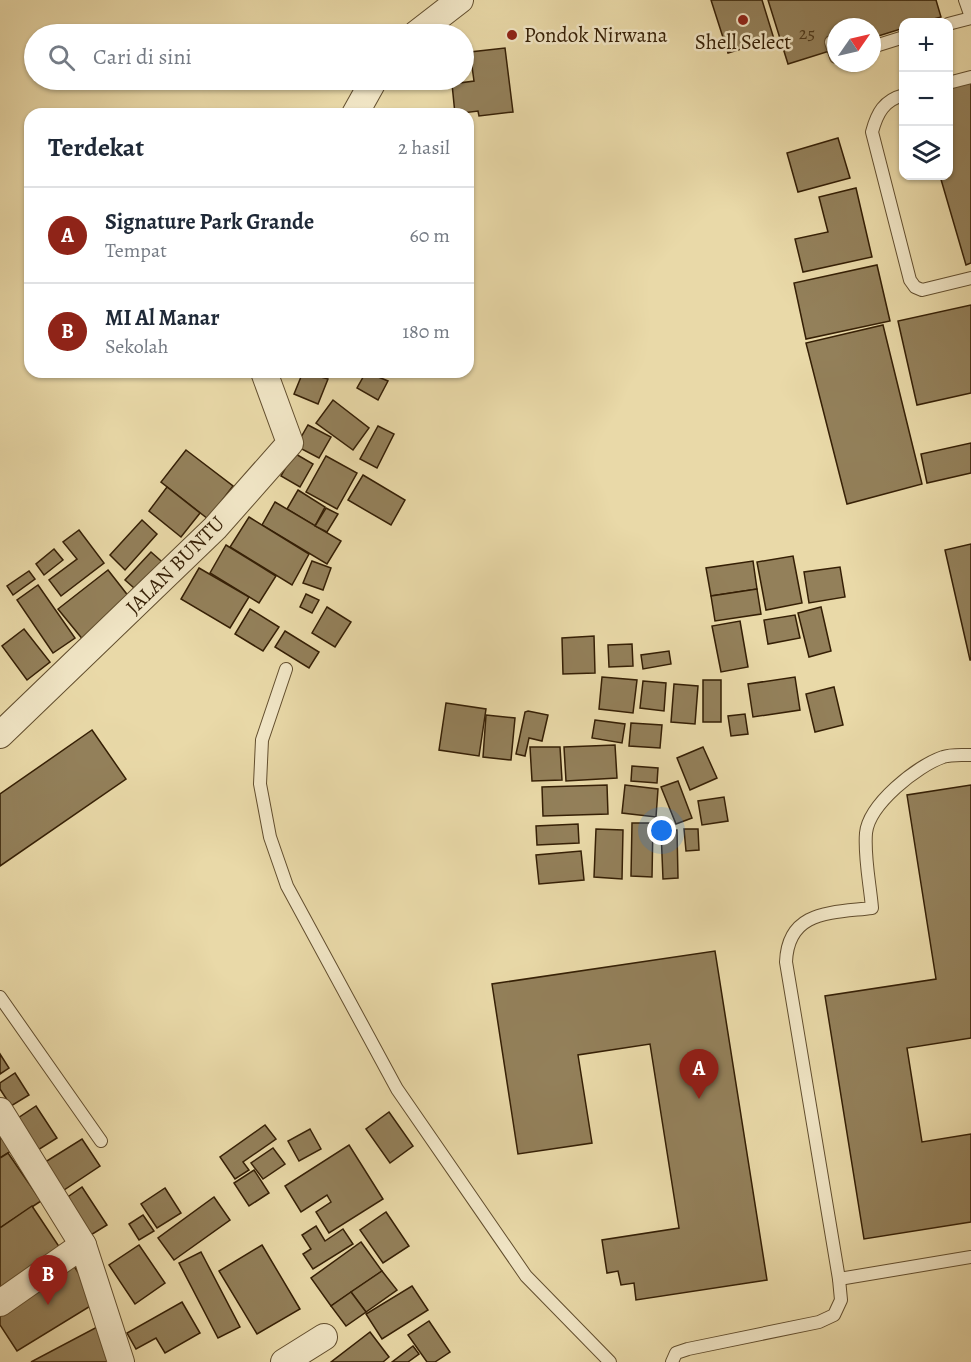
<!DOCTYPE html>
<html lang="id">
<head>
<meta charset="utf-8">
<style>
	:root { --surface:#fff; --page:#f2f2f3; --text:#1f2937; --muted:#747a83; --line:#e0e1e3; --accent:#8f2418 }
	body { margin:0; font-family:Alegreya,serif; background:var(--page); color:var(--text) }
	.controls { position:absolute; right:18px; top:18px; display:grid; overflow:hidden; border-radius:12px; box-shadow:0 2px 4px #0004 }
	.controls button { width:54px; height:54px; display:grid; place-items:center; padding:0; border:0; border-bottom:2px solid var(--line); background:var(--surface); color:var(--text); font:30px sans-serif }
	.compass { position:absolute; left:827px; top:18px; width:54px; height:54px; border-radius:50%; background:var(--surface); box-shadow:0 2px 4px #0004; rotate:56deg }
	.you { position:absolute; left:662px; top:831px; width:21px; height:21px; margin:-15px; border:4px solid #fff; border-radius:50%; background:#1a73e8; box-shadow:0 0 0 9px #1a73e833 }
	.badge { display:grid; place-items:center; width:39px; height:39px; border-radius:50%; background:var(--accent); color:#fff; font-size:20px; font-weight:700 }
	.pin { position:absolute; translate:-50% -50px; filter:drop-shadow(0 2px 3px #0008) }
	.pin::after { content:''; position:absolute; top:32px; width:21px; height:18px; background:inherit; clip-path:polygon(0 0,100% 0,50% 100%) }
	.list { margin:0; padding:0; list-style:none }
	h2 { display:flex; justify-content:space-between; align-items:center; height:78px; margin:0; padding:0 24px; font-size:26px }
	h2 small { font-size:20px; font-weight:400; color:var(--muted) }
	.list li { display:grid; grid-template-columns:39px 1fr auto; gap:18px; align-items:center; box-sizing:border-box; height:96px; padding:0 24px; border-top:2px solid var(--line) }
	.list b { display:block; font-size:22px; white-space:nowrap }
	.list p { margin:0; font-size:20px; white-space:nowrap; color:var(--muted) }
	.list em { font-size:20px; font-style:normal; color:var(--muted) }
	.icon { flex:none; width:33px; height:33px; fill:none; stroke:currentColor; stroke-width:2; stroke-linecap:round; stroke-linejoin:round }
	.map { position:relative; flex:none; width:971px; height:1362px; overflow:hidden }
	.search { position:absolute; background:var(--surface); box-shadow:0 2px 4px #0004; left:24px; top:24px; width:450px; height:66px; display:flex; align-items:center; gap:15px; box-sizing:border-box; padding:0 21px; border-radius:33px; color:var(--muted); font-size:22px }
	.panel { position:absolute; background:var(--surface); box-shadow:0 2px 4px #0004; left:24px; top:108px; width:450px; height:270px; border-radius:18px }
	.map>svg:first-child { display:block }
	.building { fill:#93805a; stroke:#351f05; stroke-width:1.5 }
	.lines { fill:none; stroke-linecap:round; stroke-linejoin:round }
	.lane-casing { stroke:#624e2e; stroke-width:14 }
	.street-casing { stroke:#624e2e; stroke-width:28 }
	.lane { stroke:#f1e6c6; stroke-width:12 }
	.street { stroke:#f1e6c6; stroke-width:26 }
	.poi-dot { fill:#8f2418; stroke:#f1e6c6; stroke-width:2 }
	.labels { text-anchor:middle; stroke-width:5; stroke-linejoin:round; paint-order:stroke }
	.number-label { font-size:18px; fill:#4c371a }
	.poi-label { font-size:21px; fill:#351f05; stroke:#f1e6c6; text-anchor:start }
	.street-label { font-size:21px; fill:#351f05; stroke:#f1e6c6 }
</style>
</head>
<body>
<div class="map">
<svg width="971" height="1362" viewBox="0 0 971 1362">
	<rect width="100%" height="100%" fill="#e9d9a8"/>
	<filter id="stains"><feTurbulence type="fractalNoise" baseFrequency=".00333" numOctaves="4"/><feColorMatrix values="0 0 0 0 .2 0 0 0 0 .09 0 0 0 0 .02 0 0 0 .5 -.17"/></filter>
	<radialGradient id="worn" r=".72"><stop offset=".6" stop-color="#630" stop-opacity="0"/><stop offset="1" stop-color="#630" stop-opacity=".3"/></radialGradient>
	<!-- building -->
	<g class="building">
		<path d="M 711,0 L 762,0 L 774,39 L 728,53 Z"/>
		<path d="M 768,0 L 936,0 L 941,17 L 923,22 L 904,22 L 904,28 L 872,38 L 872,27 L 836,27 L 836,49 L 788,64 Z"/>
		<path d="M 505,48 L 513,112 L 479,116 L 478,111 L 455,114 L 452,84 L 474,81 L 470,52 Z"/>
		<path d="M 971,80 L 971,263 L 966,265 L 940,176 L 948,176 L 948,86 Z"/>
		<path d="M 838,138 L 850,178 L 798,192 L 787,153 Z"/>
		<path d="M 856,188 L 872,257 L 803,272 L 795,239 L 828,232 L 819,197 Z"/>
		<path d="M 877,265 L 890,321 L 806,339 L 794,283 Z"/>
		<path d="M 971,305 L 971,393 L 917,405 L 898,321 Z"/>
		<path d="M 883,325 L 922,484 L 847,504 L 806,343 Z"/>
		<path d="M 303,372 L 328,379 L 318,404 L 294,394 Z"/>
		<path d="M 366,372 L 388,381 L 378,400 L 357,388 Z"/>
		<path d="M 333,400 L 369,428 L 353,450 L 316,423 Z"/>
		<path d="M 308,425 L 331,437 L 319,458 L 296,446 Z"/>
		<path d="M 378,426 L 394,434 L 377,468 L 360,459 Z"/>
		<path d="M 971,443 L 971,473 L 927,483 L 921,454 Z"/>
		<path d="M 186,450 L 233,486 L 208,519 L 161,482 Z"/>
		<path d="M 294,453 L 313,464 L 300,487 L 281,476 Z"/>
		<path d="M 326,456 L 357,473 L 337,509 L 306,492 Z"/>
		<path d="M 363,475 L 405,500 L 391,525 L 348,500 Z"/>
		<path d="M 167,487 L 200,513 L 181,537 L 149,511 Z"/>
		<path d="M 298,490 L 325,507 L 315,526 L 287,509 Z"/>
		<path d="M 275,502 L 341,541 L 327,564 L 262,525 Z"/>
		<path d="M 326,508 L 338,514 L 327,532 L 315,526 Z"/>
		<path d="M 249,517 L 309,554 L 292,585 L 230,547 Z"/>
		<path d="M 142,520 L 157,534 L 125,570 L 110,555 Z"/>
		<path d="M 79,530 L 104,563 L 61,596 L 49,580 L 77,559 L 63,542 Z"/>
		<path d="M 971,544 L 971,660 L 970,660 L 945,550 Z"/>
		<path d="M 226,545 L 276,576 L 259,603 L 210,573 Z"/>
		<path d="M 54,549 L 63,560 L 44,575 L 36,564 Z"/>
		<path d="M 151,552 L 168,567 L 142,595 L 125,580 Z"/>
		<path d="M 793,556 L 802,603 L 766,610 L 757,562 Z"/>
		<path d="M 312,561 L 331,568 L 323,590 L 303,583 Z"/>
		<path d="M 753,561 L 757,589 L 711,596 L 706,568 Z"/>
		<path d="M 840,567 L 845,597 L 809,603 L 804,572 Z"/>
		<path d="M 199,568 L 249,597 L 230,628 L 181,599 Z"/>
		<path d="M 108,570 L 133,602 L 84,641 L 58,609 Z"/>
		<path d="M 29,571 L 35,579 L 13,595 L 7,586 Z"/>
		<path d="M 38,585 L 75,638 L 53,653 L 17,600 Z"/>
		<path d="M 757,589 L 761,614 L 715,621 L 711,596 Z"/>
		<path d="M 306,594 L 319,600 L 312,613 L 300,607 Z"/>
		<path d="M 327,607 L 351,622 L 335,647 L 312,633 Z"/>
		<path d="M 821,607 L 831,651 L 809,657 L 798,613 Z"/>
		<path d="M 250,609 L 279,627 L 263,651 L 235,634 Z"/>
		<path d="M 795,615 L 800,638 L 768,644 L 764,620 Z"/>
		<path d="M 740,621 L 748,667 L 721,672 L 712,626 Z"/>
		<path d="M 24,629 L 50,662 L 27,680 L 2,646 Z"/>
		<path d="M 285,631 L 319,652 L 309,668 L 275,647 Z"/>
		<path d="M 594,636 L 595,673 L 563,674 L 562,638 Z"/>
		<path d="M 632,644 L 633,666 L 609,667 L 608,645 Z"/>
		<path d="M 669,651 L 671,664 L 643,669 L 641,655 Z"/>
		<path d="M 602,677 L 637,680 L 633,713 L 599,709 Z"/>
		<path d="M 795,677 L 800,710 L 753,717 L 748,684 Z"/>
		<rect x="703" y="680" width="18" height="42"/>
		<path d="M 643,681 L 666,683 L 664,711 L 640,708 Z"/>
		<path d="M 674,684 L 698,686 L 695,724 L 671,722 Z"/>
		<path d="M 834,687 L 843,725 L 815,732 L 806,694 Z"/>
		<path d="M 446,703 L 486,709 L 479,756 L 439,750 Z"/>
		<path d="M 528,711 L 548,715 L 542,741 L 529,738 L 525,756 L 516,754 L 525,712 Z"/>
		<path d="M 745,714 L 748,734 L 731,736 L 728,716 Z"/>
		<path d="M 486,715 L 515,718 L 511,760 L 483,757 Z"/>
		<path d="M 595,720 L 625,724 L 622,743 L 592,738 Z"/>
		<path d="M 631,723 L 662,725 L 660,748 L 629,746 Z"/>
		<path d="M 92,730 L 126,779 L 0,866 L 0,794 Z"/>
		<path d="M 615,745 L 617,778 L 566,781 L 564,747 Z"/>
		<path d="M 530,747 L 560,747 L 562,780 L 532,781 Z"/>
		<path d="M 703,747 L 717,778 L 690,790 L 677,758 Z"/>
		<path d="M 632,766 L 658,768 L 657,783 L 631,781 Z"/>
		<path d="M 678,781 L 692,818 L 676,824 L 661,787 Z"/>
		<path d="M 607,785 L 608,814 L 543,816 L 542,787 Z"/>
		<path d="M 625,785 L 658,789 L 656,817 L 622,813 Z"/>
		<path d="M 971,785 L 971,1038 L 907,1048 L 922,1142 L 971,1134 L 971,1222 L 864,1239 L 825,996 L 936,979 L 907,795 Z"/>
		<path d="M 724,797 L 728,821 L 702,825 L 698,801 Z"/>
		<path d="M 632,823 L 653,823 L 652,877 L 631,876 Z"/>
		<path d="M 578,824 L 579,843 L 537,845 L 536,826 Z"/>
		<path d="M 596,829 L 623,830 L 622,879 L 594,877 Z"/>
		<path d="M 684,829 L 698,829 L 699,850 L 686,851 Z"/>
		<path d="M 677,830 L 678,878 L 663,879 L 661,831 Z"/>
		<path d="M 581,851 L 584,880 L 539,884 L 536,855 Z"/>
		<path d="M 715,951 L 767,1280 L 636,1300 L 634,1283 L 621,1285 L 618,1271 L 607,1273 L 602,1240 L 679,1228 L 650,1044 L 578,1055 L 592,1143 L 518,1154 L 492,984 Z"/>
		<path d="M 0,1054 L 9,1068 L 0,1074 Z"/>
		<path d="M 15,1073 L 29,1095 L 11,1106 L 0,1089 L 0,1083 Z"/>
		<path d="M 36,1106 L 57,1138 L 38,1150 L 18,1118 Z"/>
		<path d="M 389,1112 L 413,1146 L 390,1163 L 366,1129 Z"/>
		<path d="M 0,1117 L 19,1146 L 0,1158 Z"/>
		<path d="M 265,1125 L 276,1139 L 243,1162 L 249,1170 L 235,1179 L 220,1157 Z"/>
		<path d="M 310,1129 L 321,1149 L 299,1161 L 288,1141 Z"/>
		<path d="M 82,1139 L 100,1166 L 61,1192 L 42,1164 Z"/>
		<path d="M 349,1145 L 383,1199 L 329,1233 L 316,1212 L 331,1202 L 327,1195 L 301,1212 L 285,1186 Z"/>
		<path d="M 273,1148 L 285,1164 L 263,1179 L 251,1163 Z"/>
		<path d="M 8,1153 L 41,1201 L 0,1228 L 0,1158 Z"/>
		<path d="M 254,1170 L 269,1193 L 249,1206 L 234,1183 Z"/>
		<path d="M 82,1187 L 107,1225 L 86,1238 L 62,1201 Z"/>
		<path d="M 165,1188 L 181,1213 L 157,1228 L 141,1204 Z"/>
		<path d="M 214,1197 L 230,1220 L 174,1260 L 158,1238 Z"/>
		<path d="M 32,1206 L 64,1254 L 0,1297 L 0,1228 Z"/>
		<path d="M 386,1212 L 409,1246 L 383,1263 L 360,1230 Z"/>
		<path d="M 143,1215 L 154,1231 L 139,1240 L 129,1224 Z"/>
		<path d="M 316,1226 L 325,1241 L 343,1229 L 353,1244 L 313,1269 L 303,1254 L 311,1249 L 302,1235 Z"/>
		<path d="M 361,1242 L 382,1271 L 331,1306 L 311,1278 Z"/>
		<path d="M 139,1245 L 165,1283 L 135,1304 L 109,1265 Z"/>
		<path d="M 262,1245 L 300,1309 L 257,1334 L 219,1271 Z"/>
		<path d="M 201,1252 L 240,1327 L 218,1338 L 179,1263 Z"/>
		<path d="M 72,1263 L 97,1302 L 17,1351 L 0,1325 L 0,1308 Z"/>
		<path d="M 382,1271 L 397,1290 L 366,1312 L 351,1292 Z"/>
		<path d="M 412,1286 L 428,1310 L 382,1339 L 366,1314 Z"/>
		<path d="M 351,1292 L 366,1312 L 346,1326 L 331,1306 Z"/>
		<path d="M 182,1302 L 200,1333 L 165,1353 L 156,1338 L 136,1349 L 127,1333 Z"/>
		<path d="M 429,1321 L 450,1352 L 435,1362 L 427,1362 L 408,1335 Z"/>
		<path d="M 99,1326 L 118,1362 L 31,1362 Z"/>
		<path d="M 370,1332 L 389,1357 L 383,1362 L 331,1362 Z"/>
		<path d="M 413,1346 L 419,1354 L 408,1362 L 392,1362 Z"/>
	</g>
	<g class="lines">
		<!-- lane casing -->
		<g class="lane-casing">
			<g id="lane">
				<path d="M 965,0 L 971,17"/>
				<path d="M 948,24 L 971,18"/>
				<path d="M 831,42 L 836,57"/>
				<path d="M 872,47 L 904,37"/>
				<path d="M 948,83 L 971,77"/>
				<path d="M 904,95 C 884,100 877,113 872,132 L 910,280 L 915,287 L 922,290 L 971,278"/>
				<path d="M 286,669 L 262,740 L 260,784 L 270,837 L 287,886 L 397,1089 L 526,1276 L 610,1362"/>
				<path d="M 0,997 L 101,1141"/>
				<path d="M 839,1279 L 971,1257"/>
				<path d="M 672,1362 L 676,1353 L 688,1349 L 819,1322 L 834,1315 L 841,1300 L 839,1279 L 786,962 C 788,910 831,913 872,908 C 870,884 864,857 866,833 C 869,804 917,766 943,757 C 951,754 962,755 971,755"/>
			</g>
		</g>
		<!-- street casing -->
		<g class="street-casing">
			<g id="street">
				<path d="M 416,34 L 460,0"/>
				<path d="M 355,114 L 374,80"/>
				<path d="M 0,735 L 215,528 L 290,443 L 264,372"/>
				<path d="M 0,1111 L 83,1245 L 121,1362"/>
				<path d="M 0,1303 L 83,1245"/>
				<path d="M 284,1362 L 324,1337"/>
			</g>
		</g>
		<!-- lane -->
		<use href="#lane" class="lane"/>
		<!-- street -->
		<use href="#street" class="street"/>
	</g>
	<!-- markers -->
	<g class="poi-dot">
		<circle cx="743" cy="20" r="6"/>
		<circle cx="512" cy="35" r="6"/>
	</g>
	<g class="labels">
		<!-- number labels -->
		<g class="number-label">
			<text x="807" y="39">25</text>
		</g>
		<!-- poi labels -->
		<g class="poi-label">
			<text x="524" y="42">Pondok Nirwana</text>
			<text x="743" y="49" text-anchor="middle">Shell Select</text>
		</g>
		<!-- street labels -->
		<g class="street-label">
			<text transform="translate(175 565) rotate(-45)" y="7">JALAN BUNTU</text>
		</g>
	</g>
	<rect width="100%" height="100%" filter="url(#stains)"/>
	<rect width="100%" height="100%" fill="url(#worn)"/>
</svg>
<div class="controls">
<button>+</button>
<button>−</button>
<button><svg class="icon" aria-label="layers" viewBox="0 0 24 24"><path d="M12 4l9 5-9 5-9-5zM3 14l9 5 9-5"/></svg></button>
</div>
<svg class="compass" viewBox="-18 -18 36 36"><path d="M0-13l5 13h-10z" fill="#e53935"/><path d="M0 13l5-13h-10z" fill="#747a83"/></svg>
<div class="you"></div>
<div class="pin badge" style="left:699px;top:1099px">A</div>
<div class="pin badge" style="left:48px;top:1305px">B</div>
<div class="search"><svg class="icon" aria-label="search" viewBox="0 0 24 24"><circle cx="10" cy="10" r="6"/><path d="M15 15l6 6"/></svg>Cari di sini</div>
<section class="panel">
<h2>Terdekat<small>2 hasil</small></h2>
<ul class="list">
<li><span class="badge">A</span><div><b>Signature Park Grande</b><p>Tempat</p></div><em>60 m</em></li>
<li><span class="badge">B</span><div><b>MI Al Manar</b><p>Sekolah</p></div><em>180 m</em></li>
</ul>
</section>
</div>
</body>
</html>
